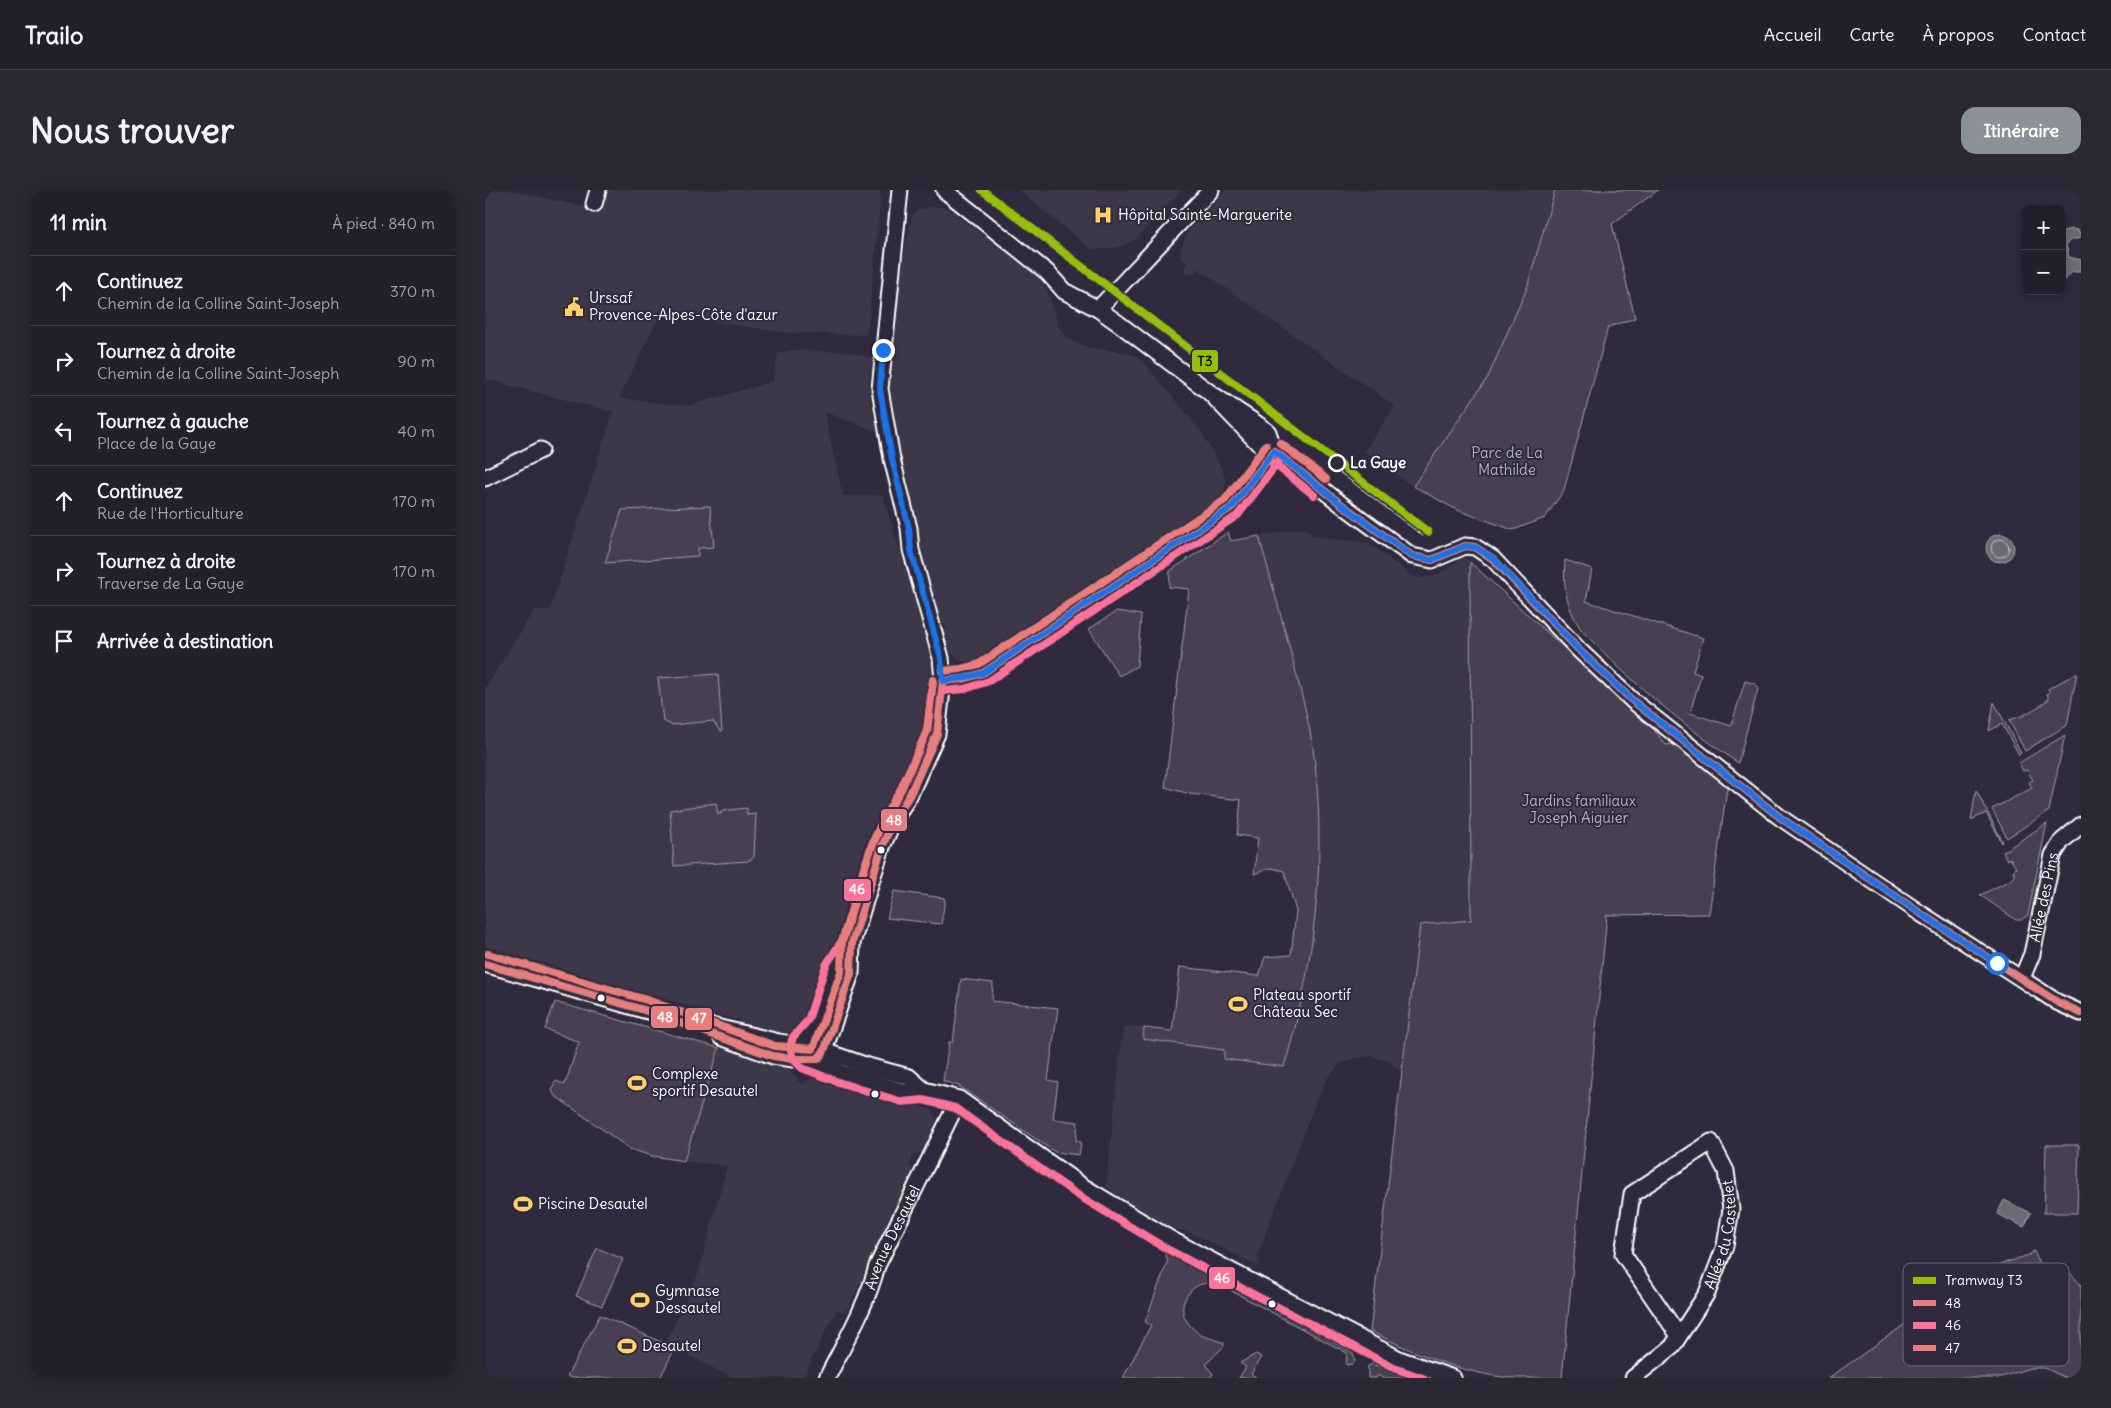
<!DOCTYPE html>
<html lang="fr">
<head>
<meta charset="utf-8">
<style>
	:root { --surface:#23202e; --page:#2b2836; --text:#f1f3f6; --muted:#a3a3aa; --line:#403e4a; --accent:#8c9099 }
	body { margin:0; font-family:Delius,sans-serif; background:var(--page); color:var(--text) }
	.controls { position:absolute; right:15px; top:15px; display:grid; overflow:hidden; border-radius:10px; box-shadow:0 2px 12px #0003 }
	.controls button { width:45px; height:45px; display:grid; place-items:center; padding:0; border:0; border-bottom:1px solid var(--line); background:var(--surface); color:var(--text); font:25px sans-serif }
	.stop { position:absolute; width:15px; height:15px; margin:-11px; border:4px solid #1a73e8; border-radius:50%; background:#fff }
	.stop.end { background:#1a73e8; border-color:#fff; box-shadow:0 1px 5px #0008 }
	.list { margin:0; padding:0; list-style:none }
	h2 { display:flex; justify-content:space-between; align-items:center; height:65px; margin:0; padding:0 20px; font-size:21px }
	h2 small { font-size:16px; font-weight:400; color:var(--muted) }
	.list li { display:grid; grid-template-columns:32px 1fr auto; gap:15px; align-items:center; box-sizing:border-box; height:70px; padding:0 20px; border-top:1px solid var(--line) }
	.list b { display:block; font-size:19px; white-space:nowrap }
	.list p { margin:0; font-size:16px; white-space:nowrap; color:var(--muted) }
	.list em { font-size:16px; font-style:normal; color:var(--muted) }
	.icon { flex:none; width:28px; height:28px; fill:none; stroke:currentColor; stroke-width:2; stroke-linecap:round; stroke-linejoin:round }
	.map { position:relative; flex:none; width:1596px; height:1188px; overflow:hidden; border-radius:15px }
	header { display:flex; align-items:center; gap:30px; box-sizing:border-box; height:70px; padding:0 25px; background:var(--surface); border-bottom:1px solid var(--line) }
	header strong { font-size:24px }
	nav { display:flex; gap:28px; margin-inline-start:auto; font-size:18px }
	.intro { display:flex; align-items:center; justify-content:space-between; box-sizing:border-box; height:120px; padding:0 30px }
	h1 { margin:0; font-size:35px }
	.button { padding:12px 22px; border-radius:15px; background:var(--accent); color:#fff; font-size:18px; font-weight:700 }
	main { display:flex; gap:30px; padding:0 30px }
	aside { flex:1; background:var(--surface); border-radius:15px; box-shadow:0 2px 12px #0003 }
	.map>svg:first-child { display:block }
	.built { fill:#3c3749 }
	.green { fill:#464152; stroke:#a2a0a8 }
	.water { fill:#6d6a77; stroke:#a7a6ad }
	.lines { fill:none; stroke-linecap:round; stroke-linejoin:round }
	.shore { stroke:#c5c3c9; stroke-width:1 }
	.minor-casing { stroke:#fff; stroke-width:19 }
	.minor { stroke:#2f2a3d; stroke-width:15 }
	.tram { stroke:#fff; stroke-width:1 }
	.bus-1-casing { stroke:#2f2a3d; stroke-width:11 }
	.bus-2-casing { stroke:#2f2a3d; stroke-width:11 }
	.bus-3-casing { stroke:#2f2a3d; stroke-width:11 }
	.bus-1 { stroke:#e57e80; stroke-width:8 }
	.bus-2 { stroke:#f9739b; stroke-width:8 }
	.bus-3 { stroke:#e97d7e; stroke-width:8 }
	.tram-1-casing { stroke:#2f2a3d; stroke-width:11 }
	.tram-1 { stroke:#96be0d; stroke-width:8 }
	.route { stroke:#1a73e8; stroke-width:6 }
	.stop-dot { fill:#2f2a3d; stroke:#fff; stroke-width:2.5 }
	.bus-dot { fill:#fff; stroke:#2f2a3d; stroke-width:2 }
	.labels { text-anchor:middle; stroke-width:4; stroke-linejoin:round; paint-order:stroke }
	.poi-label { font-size:15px; fill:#fff; stroke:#2f2a3d; text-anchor:start }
	.park-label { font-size:15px; fill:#b5b3ba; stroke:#2f2a3d }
	.stop-label { font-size:15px; font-weight:bold; fill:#fff; stroke:#2f2a3d; text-anchor:start }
	.street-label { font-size:15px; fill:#fff; stroke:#2f2a3d }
	.key { fill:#2f2a3d; stroke:#6d6a77; stroke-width:1 }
	.key-label { font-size:14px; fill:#fff }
	.line-badge { stroke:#2f2a3d; stroke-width:2 }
	.badge-label { font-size:14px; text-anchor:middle; font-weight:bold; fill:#fff }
	.pale-badge-label { font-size:14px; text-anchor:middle; font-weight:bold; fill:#111 }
</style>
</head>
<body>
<header>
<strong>Trailo</strong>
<nav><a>Accueil</a><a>Carte</a><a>À propos</a><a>Contact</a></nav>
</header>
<div class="intro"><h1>Nous trouver</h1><a class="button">Itinéraire</a></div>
<main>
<aside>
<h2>11 min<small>À pied · 840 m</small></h2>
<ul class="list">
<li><svg class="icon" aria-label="ahead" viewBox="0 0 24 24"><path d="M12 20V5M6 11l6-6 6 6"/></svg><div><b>Continuez</b><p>Chemin de la Colline Saint-Joseph</p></div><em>370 m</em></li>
<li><svg class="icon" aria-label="right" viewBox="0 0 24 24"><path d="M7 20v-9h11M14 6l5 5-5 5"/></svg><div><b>Tournez à droite</b><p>Chemin de la Colline Saint-Joseph</p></div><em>90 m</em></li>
<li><svg class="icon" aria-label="left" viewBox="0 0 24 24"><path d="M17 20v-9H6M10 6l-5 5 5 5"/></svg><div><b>Tournez à gauche</b><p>Place de la Gaye</p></div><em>40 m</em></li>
<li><svg class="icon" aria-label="ahead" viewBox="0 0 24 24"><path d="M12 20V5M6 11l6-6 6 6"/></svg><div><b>Continuez</b><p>Rue de l'Horticulture</p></div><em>170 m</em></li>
<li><svg class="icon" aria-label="right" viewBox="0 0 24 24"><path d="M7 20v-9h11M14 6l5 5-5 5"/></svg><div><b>Tournez à droite</b><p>Traverse de La Gaye</p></div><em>170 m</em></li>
<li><svg class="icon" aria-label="arrive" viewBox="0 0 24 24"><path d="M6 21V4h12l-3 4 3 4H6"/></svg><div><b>Arrivée à destination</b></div></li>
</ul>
</aside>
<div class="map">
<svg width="1596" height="1188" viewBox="0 0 1596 1188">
	<rect width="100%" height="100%" fill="#2f2a3d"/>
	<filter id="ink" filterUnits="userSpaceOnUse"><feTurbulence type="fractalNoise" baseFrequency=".02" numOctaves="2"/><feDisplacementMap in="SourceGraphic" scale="10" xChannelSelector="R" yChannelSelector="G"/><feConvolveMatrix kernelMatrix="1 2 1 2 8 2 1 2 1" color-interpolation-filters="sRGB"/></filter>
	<g filter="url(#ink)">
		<!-- built -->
		<g class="built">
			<path d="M 0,0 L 24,0 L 114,20 L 121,0 L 394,0 L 396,6 L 382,145 L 304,143 L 175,124 L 134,208 L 203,216 L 288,191 L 293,163 L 308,160 L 364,162 L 388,168 L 384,192 L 385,211 L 393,242 L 339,222 L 358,306 L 398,305 L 445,460 L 448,494 L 445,517 L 431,564 L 419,588 L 392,628 L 380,653 L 338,793 L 324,832 L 302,845 L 0,756 L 0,499 L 49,420 L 65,420 L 128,222 L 0,189 Z"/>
			<path d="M 533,0 L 697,0 L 651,49 L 638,56 L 623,59 L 606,59 Z"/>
			<path d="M 741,0 L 1070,0 L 1042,98 L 1003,187 L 927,296 L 879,261 L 910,216 L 712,78 L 709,84 L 703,85 L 700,83 L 699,77 L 703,73 L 694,66 L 702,42 Z"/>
			<path d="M 446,16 L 463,18 L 555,89 L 562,100 L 574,137 L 583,147 L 590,153 L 606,158 L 639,162 L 651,166 L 661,175 L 715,240 L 737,279 L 741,291 L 739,306 L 731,315 L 502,470 L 487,474 L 474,470 L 464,461 L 459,442 L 462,440 L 460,435 L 457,434 L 434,358 L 434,347 L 430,325 L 413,254 L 404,188 L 420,59 L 427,27 L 431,21 Z"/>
			<path d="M 820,338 L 829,346 L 884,353 L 927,386 L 935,388 L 951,386 L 974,370 L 981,368 L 985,372 L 986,730 L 935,735 L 917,883 L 905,872 L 886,866 L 870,868 L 857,873 L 843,887 L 831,911 L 774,1061 L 773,1066 L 775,1077 L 704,1042 L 686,1037 L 649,1016 L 621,997 L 638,836 L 659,838 L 658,849 L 740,860 L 739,869 L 800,876 L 821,791 L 831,719 L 833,626 L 830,573 L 818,509 L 774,346 Z"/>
			<path d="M 234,858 L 302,878 L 313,888 L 312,892 L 320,894 L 321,890 L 330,886 L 447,920 L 453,935 L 440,962 L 428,965 L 425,976 L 430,983 L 361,1122 L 351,1120 L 318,1188 L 248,1188 L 180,1154 L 213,1084 L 242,976 L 199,971 Z"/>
		</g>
		<!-- green -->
		<g class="green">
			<path d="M 1070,0 L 1173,0 L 1127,34 L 1150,128 L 1123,137 L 1079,300 L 1060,328 L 1028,340 L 972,320 L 928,296 L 1003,187 L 1042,98 Z"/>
			<path d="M 225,316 L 229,357 L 213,358 L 213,366 L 120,373 L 137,320 Z"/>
			<path d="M 743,342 L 746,351 L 774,346 C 785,385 795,424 806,463 C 815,499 826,536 830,574 C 841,676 829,779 799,877 L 739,869 L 739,860 L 658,849 L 659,838 L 687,841 L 695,777 L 774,786 L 780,767 L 806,765 L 811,721 L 799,681 L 786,678 L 769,684 L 773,648 L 752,645 L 756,610 L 705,604 L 680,597 L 704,399 L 684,397 L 685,381 Z"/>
			<path d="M 1080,370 L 1107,379 L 1101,411 L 1218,448 L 1208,482 L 1216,485 L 1205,523 L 1246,536 L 1260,491 L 1270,494 L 1273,499 L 1253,573 C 1206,540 1164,507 1123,467 C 1114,457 1101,447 1094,436 C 1081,416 1078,394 1080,370 Z"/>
			<path d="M 985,372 L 1170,541 L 1181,555 L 1187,554 L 1243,592 L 1224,724 L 1122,725 L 1077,1188 C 1061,1188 1043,1188 1027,1188 C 978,1184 929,1163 885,1141 L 935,735 L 986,730 Z"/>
			<path d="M 632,421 L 656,425 L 652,476 L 634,486 L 604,439 Z"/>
			<path d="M 1592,483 L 1582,535 L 1540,561 L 1524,530 L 1537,526 L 1558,514 L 1558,513 L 1564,509 L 1562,504 L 1565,502 L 1563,499 Z"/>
			<path d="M 233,484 L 237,541 L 235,541 L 228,531 L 186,535 L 178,531 L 173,488 Z"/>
			<path d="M 1509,512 L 1536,563 L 1534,565 L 1517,534 L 1504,541 Z"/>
			<path d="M 1580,545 L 1564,621 L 1522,648 L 1507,619 L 1547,598 L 1544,592 L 1548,590 L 1542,580 L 1538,581 L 1534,573 Z"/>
			<path d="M 1491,600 L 1518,652 L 1517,653 L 1501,623 L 1486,630 Z"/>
			<path d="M 231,613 L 233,624 L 236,624 L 236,621 L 262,618 L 262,625 L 271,624 L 269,667 L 263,671 L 189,676 L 185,620 Z"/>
			<path d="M 1562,633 L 1543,725 L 1536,730 L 1531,730 L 1495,705 L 1524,691 L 1530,686 L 1528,681 L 1531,678 L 1525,668 L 1522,670 L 1518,662 Z"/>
			<path d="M 409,701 L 459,708 L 460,711 L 456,734 L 402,728 Z"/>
			<path d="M 476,789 L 508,793 L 507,811 L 573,818 L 563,890 L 573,892 L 568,929 L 593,932 L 591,951 L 596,952 L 594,965 L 570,962 L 474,896 L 458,891 L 464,852 L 468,852 Z"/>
			<path d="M 70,812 L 234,858 L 199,971 L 167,966 L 145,959 L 69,905 L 67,900 L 70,891 L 80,894 L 94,852 L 60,839 Z"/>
			<path d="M 1561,955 L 1594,955 L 1592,1023 L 1559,1023 Z"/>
			<path d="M 112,1058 L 138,1069 L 117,1116 L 91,1106 Z"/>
			<path d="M 1549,1061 L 1559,1086 L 1583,1081 L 1596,1095 L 1596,1188 L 1581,1188 L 1560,1178 L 1545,1178 L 1513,1188 L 1344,1188 L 1471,1098 L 1473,1094 L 1522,1072 L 1544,1065 Z"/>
			<path d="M 679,1063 L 701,1072 L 868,1163 L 870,1171 L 868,1174 L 861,1175 L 862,1163 L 732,1093 C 721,1092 712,1093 704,1103 C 691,1119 700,1134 716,1145 C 723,1149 732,1149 739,1153 L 739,1156 L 721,1174 L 728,1184 L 725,1188 L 638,1188 L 666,1135 L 660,1132 L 683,1070 Z"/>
			<path d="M 115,1125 L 190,1158 L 175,1188 L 87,1188 L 82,1186 Z"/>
			<path d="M 771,1164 L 776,1167 L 766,1184 L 772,1188 L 754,1188 L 761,1177 L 755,1173 Z"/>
			<path d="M 887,1174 L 929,1188 L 897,1188 L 893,1185 L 891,1188 L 883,1188 L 883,1176 Z"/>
		</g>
		<!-- water -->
		<g class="water">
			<path d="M 1585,39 L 1593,40 L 1596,48 L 1586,50 L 1581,54 L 1584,67 L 1596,70 L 1596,82 L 1587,82 L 1581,89 L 1577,90 L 1577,42 Z"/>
			<circle cx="1515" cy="358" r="14"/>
			<path d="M 1519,1010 L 1546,1023 L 1539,1037 L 1512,1024 Z"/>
		</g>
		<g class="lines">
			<!-- shore -->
			<circle class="shore" cx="1515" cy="358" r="9"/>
			<!-- minor casing -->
			<g class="minor-casing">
				<g id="minor">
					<path d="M 459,0 L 562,82 L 579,101 L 613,119 L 633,133 L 724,202 L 771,233 L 783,242 L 789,261"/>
					<path d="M 109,14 L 113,0"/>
					<path d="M 613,119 L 726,0"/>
					<path d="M 724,202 L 773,253 L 789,261 L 856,314 L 927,366 L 947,370 L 980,356 L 990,357 L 1008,369 L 1095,461 L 1148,511 L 1296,628 L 1435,723 L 1572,812 L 1596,823"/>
					<path d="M 0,288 L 56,260"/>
					<path d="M 458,491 L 478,489 L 498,483 L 747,317 L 789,261"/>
					<path d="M 0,774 L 159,820 L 294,852 L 306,854 L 317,851 L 332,835 L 350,779 L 367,753 L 397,657 L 407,634 L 425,604 L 452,544 L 458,491 L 456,468 L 426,360 L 424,338 L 407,269 L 395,199 L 415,0"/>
					<path id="s1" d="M 1537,788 L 1547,764 L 1568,665 L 1577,651 L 1596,635"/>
					<path d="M 236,847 L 288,866 L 308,869 L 328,870 L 357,883 L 420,902 L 439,900 L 474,909 L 597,996 L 687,1050 L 914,1169 L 968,1188"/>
					<path d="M 340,857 L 366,784 L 367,755"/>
					<path d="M 339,861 L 383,876 L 424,887 L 439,900"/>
					<path id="s2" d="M 342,1188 C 360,1152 382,1115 392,1076 L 474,909"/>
					<path id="s3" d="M 1148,1188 L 1187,1157 L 1222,1103 L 1240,1056 L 1246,1019 L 1241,981 L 1226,952 L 1147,1004 L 1138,1064 L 1194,1146"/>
				</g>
			</g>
			<!-- minor -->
			<use href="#minor" class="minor"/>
			<!-- tram -->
			<path class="tram" d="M 849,278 L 938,346"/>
			<!-- bus-1 casing -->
			<g class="bus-1-casing">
				<g id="bus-1">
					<path d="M 789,261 L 856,314 L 927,366 L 947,370 L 980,356 L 990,357 L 1008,369 L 1095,461 L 1148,511 L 1296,628 L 1435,723 L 1572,812 L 1596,823"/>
					<path d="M 458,491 L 478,489 L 498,483 L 747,317 L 789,261"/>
					<path d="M 0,774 L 159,820 L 288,866 L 308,869 L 333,869 L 339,861 L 366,784 L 367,753 L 397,657 L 407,634 L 425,604 L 452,544 L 458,491"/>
				</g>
			</g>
			<!-- bus-2 casing -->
			<g class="bus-2-casing">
				<g id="bus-2">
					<path d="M 783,269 L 829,305"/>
					<path d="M 448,490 L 442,541 L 416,599 L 398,630 L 379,677 L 358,749 L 341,775 L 323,830 L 308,847 L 305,857 L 308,869 L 317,878 L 353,892 L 417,912 L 438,910 L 470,918 L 591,1004 L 682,1059 L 909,1178 L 938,1188"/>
					<path d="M 459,501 L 480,499 L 504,491 L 753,325 L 797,267"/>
				</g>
			</g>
			<!-- bus-3 casing -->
			<g class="bus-3-casing">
				<g id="bus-3">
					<path d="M 795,253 L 841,289"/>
					<path d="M 457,481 L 476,479 L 494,474 L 740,310 L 781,255"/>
					<path d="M 3,764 L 162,810 L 290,856 L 328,859 L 356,782 L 357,751 L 387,654 L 398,629 L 416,599 L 442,541 L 448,490"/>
				</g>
			</g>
			<!-- bus-1 -->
			<use href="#bus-1" class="bus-1"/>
			<!-- bus-2 -->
			<use href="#bus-2" class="bus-2"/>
			<!-- bus-3 -->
			<use href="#bus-3" class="bus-3"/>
			<!-- tram-1 casing -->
			<g class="tram-1-casing">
				<path id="tram-1" d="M 497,0 L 943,342"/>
			</g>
			<!-- tram-1 -->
			<use href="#tram-1" class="tram-1"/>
		</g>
	</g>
	<g class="lines" filter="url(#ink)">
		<!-- route -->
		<path class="route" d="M 398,160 L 395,199 L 407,269 L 424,338 L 426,360 L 456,468 L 458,491 L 478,488 L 498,483 L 747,317 L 789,261 L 856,314 L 927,366 L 947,370 L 980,356 L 990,357 L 1008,368 L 1095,461 L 1148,511 L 1296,628 L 1435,723 L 1512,773"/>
	</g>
	<!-- icons -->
	<defs>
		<g id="hospital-bare" transform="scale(1.5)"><path d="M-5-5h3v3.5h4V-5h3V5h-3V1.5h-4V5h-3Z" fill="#ffd166" stroke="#2f2a3d" stroke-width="2.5" paint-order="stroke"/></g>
		<g id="civic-bare" transform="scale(1.5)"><path d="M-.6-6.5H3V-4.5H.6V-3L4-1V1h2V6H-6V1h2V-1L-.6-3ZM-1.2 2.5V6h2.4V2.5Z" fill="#ffd166" stroke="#2f2a3d" stroke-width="2.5" paint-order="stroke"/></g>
		<g id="stadium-bare" transform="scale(1.5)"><path d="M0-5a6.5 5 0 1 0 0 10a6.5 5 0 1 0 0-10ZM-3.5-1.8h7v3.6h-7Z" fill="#ffd166" stroke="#2f2a3d" stroke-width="2.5" paint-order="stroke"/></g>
	</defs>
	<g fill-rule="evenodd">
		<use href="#hospital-bare" x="618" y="25"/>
		<use href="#civic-bare" x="89" y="117"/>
		<use href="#stadium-bare" x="753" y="814"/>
		<use href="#stadium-bare" x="152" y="893"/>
		<use href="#stadium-bare" x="38" y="1014"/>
		<use href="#stadium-bare" x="155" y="1110"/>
		<use href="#stadium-bare" x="142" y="1156"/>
	</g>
	<!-- markers -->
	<circle class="stop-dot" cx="852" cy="273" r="8"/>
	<g class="bus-dot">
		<circle cx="396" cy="660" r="4.5"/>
		<circle cx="116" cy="808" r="4.5"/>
		<circle cx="390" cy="904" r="4.5"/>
		<circle cx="787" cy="1114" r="4.5"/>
	</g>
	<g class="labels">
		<!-- poi labels -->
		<g class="poi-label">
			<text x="633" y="30">Hôpital Sainte-Marguerite</text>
			<text x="104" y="113">Urssaf<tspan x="104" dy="17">Provence-Alpes-Côte d'azur</tspan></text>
			<text x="768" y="810">Plateau sportif<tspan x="768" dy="17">Château Sec</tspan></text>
			<text x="167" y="889">Complexe<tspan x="167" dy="17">sportif Desautel</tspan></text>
			<text x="53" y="1019">Piscine Desautel</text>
			<text x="170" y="1106">Gymnase<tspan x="170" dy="17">Dessautel</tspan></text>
			<text x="157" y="1161">Desautel</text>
		</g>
		<!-- park labels -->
		<g class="park-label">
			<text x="1022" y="268">Parc de La<tspan x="1022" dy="17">Mathilde</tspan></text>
			<text x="1094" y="616">Jardins familiaux<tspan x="1094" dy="17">Joseph Aiguier</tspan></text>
		</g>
		<!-- stop labels -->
		<g class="stop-label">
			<text x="865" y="278">La Gaye</text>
		</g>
		<!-- street labels -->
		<g class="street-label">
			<text dy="5" stroke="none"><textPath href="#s1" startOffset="84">Allée des Pins</textPath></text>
			<text dy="5" stroke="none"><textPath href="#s3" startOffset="175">Allée du Castelet</textPath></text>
			<text dy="5" stroke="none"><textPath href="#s2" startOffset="155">Avenue Desautel</textPath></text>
		</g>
	</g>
	<!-- legend -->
	<rect x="1418" y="1073" width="166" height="103" rx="8" class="key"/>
	<rect x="1428" y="1087" width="23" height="7" fill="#96be0d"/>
	<rect x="1428" y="1110" width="23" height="6" fill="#e57e80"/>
	<rect x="1428" y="1132" width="23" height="7" fill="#f9739b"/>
	<rect x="1428" y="1155" width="23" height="6" fill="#e97d7e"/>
	<g class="key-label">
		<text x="1460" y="1095">Tramway T3</text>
		<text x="1460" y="1118">48</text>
		<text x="1460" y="1140">46</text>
		<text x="1460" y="1163">47</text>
	</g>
	<g class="line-badge">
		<rect x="706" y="159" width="28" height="24" rx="5" fill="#96be0d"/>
		<rect x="395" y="618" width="28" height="24" rx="5" fill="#e57e80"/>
		<rect x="358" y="688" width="29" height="24" rx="5" fill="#f9739b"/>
		<rect x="165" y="815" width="29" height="24" rx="5" fill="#e57e80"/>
		<rect x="199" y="817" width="29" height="24" rx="5" fill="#e97d7e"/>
		<rect x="723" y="1076" width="28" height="24" rx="5" fill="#f9739b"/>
	</g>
	<g class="badge-label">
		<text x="409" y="635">48</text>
		<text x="372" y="704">46</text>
		<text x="180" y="832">48</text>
		<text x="214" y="833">47</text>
		<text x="737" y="1093">46</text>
	</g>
	<g class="pale-badge-label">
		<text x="720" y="176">T3</text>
	</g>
</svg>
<div class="controls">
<button>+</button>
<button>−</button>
</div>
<div class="stop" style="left:1512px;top:773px"></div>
<div class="stop end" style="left:398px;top:160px"></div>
</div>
</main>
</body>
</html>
